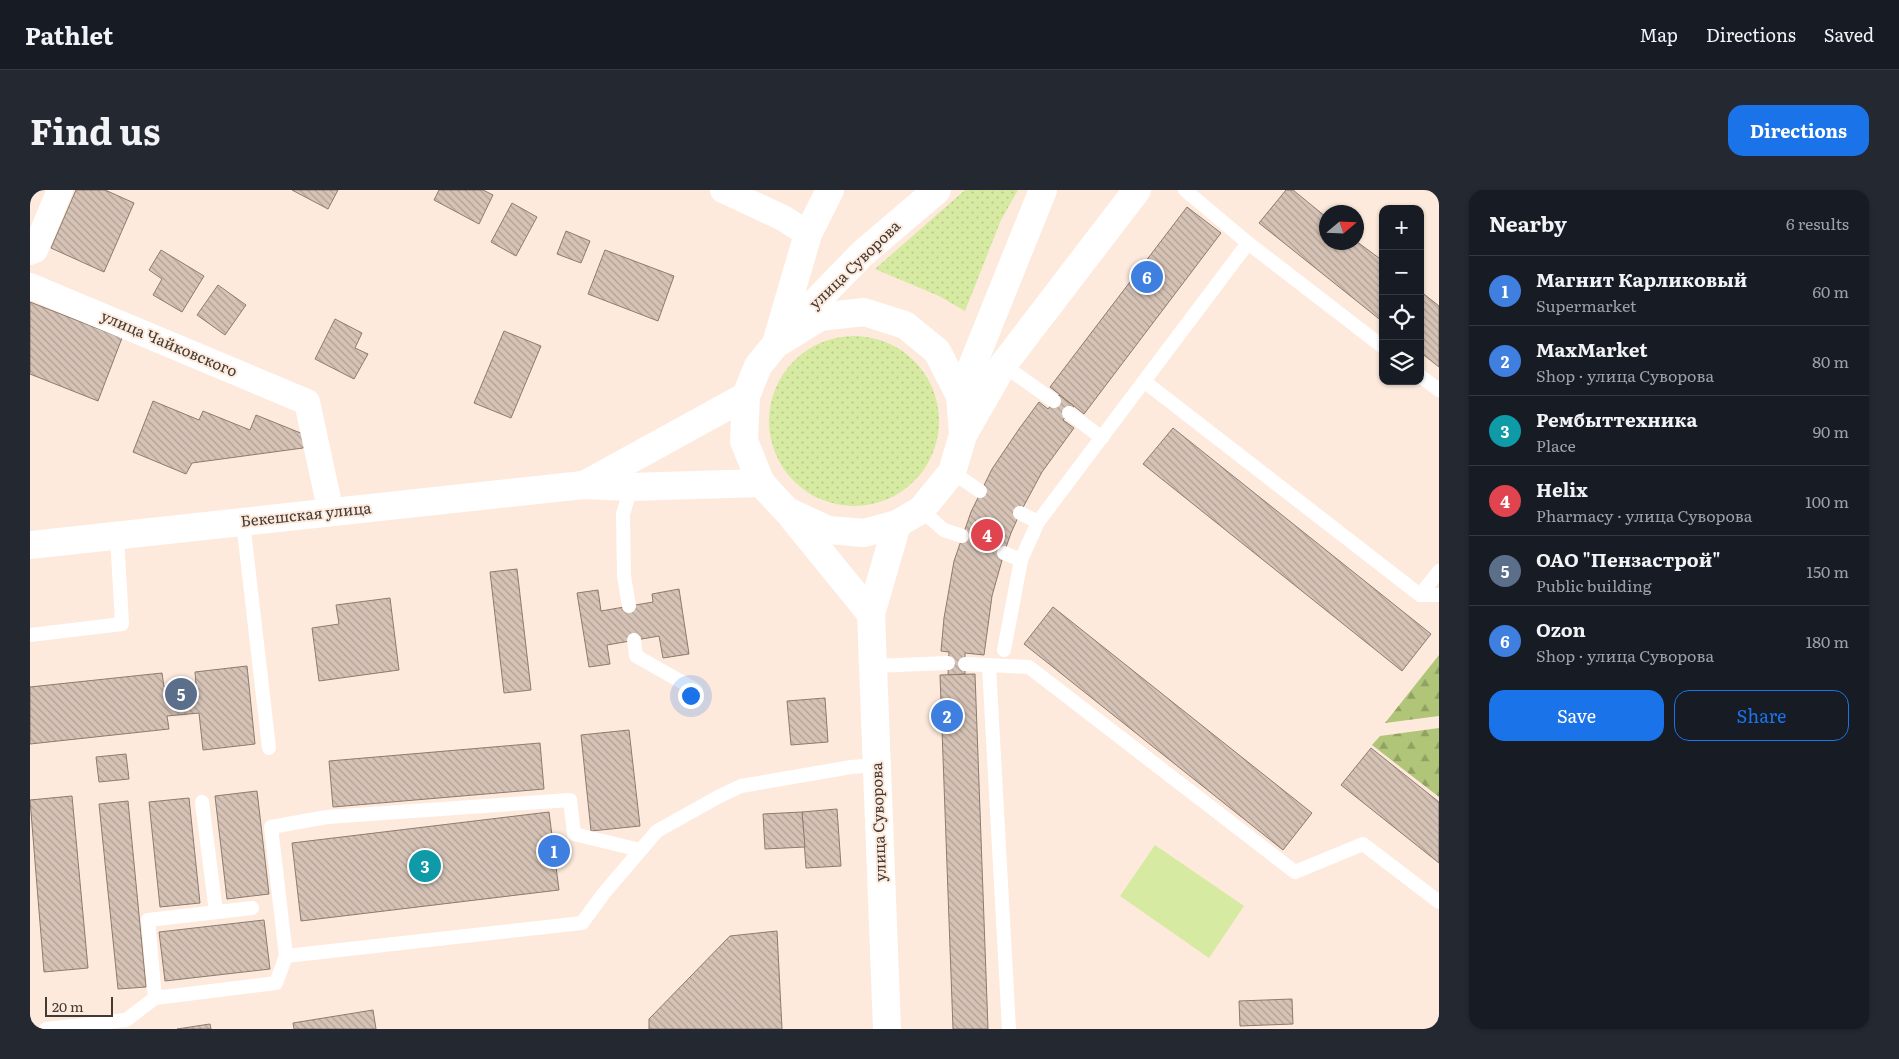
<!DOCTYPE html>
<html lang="en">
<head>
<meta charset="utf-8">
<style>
	:root { --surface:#171b24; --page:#242831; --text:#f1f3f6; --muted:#9ea1a6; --line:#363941; --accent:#1a73e8 }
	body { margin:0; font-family:Literata,serif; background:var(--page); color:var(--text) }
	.controls { position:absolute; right:15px; top:15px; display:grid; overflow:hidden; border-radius:10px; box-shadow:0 1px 4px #0004 }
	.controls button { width:45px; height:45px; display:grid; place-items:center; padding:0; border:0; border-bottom:1px solid var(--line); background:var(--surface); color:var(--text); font:25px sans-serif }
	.compass { position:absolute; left:1289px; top:15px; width:45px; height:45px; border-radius:50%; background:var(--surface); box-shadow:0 1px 4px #0004; rotate:71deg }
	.scale { position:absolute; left:15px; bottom:12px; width:68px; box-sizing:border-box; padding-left:5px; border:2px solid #413a35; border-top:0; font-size:14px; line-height:18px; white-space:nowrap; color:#413a35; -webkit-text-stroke:4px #fdeadc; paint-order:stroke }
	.you { position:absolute; left:660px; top:505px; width:18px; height:18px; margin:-12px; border:4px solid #fff; border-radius:50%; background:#1a73e8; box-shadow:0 0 0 8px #1a73e833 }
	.badge { display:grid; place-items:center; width:32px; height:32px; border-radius:50%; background:var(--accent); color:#fff; font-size:16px; font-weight:700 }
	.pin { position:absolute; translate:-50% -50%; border:2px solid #fff; box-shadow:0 1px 5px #0006 }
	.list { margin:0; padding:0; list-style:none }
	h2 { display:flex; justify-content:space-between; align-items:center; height:65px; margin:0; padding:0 20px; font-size:21px }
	h2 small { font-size:16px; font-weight:400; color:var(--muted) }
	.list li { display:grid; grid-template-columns:32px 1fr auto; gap:15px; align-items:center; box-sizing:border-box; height:70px; padding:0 20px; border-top:1px solid var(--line) }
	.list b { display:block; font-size:19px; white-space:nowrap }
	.list p { margin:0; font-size:16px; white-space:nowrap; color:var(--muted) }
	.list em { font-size:16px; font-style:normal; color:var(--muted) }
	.actions { display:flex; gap:10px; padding:15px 20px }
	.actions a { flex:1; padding:11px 0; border:1px solid var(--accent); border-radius:15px; text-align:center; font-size:18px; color:var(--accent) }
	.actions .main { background:var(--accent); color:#fff }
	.icon { flex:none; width:28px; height:28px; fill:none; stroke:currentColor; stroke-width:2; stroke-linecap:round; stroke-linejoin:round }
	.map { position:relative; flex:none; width:1409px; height:839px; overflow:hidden; border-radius:15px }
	header { display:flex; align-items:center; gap:30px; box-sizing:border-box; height:70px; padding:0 25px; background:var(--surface); border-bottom:1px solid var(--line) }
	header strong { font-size:24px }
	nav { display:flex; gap:28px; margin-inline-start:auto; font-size:18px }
	.intro { display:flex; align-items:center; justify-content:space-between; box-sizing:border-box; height:120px; padding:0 30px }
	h1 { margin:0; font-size:35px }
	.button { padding:12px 22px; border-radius:15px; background:var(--accent); color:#fff; font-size:18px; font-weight:700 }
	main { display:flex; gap:30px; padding:0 30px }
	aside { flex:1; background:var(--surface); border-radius:15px; box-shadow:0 1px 4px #0004 }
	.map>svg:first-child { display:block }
	.grass { fill:url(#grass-dots) }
	.forest { fill:url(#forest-firs) }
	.garden { fill:#d6eaa2 }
	.building { fill:url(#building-back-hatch); stroke:#8d7b6f }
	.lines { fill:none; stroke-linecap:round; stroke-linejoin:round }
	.lane { stroke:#fff; stroke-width:14 }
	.street { stroke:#fff; stroke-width:26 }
	.primary { stroke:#fff; stroke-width:28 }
	.labels { text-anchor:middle; stroke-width:4; stroke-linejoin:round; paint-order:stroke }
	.street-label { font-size:15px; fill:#413a35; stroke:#fdeadc }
</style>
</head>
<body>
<header>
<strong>Pathlet</strong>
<nav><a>Map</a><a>Directions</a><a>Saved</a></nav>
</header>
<div class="intro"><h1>Find us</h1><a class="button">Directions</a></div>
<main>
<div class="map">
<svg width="1409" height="839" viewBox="0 0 1409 839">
	<defs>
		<pattern id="grass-dots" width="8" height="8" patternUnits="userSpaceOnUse" patternTransform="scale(1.25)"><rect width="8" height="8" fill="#d6eaa2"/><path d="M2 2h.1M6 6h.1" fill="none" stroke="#b9c98c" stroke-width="1.8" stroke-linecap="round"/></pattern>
		<pattern id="forest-firs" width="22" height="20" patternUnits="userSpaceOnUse" patternTransform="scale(1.25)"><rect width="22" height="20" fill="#b0c577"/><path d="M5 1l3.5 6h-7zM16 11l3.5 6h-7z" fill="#91a162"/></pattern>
		<pattern id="building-back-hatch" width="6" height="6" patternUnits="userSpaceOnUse" patternTransform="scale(1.25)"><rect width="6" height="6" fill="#d6c3b6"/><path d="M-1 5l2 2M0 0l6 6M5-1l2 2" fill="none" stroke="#af9f95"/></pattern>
	</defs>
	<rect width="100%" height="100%" fill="#fdeadc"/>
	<!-- grass -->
	<g class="grass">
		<path d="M 935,0 L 988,0 L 971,30 L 935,121 L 909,106 L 845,79 Z"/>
		<circle cx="824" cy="231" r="85"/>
	</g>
	<!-- forest -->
	<g class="forest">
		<path d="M 1409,465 L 1409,526 L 1355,533 Z"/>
		<path d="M 1409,538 L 1409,607 L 1342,555 L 1350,546 Z"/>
	</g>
	<!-- garden -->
	<path class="garden" d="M 1125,655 L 1214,716 L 1179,768 L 1090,706 Z"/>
	<!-- building -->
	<g class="building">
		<path d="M 46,0 L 75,0 L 104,13 L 74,82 L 21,58 Z"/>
		<path d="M 262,0 L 308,0 L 298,19 Z"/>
		<path d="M 409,0 L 453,0 L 463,5 L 449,34 L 404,10 Z"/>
		<path d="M 1256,0 L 1263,0 L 1296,27 L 1296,52 L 1326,52 L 1326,51 L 1353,71 L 1353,132 L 1229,33 Z"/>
		<path d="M 482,13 L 507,27 L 486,66 L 461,52 Z"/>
		<path d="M 1157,17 L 1191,43 L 1054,224 L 1020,197 Z"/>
		<path d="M 536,41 L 560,51 L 551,73 L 527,64 Z"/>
		<path d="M 131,60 L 174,86 L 152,122 L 123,105 L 132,89 L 119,80 Z"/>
		<path d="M 575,60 L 644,86 L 628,131 L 558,104 Z"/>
		<path d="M 188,95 L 216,115 L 195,145 L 167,125 Z"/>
		<path d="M 1390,101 L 1409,116 L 1409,177 L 1390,162 Z"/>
		<path d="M 0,112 L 92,148 L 68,211 L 0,184 Z"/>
		<path d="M 305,129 L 332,143 L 325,158 L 338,164 L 324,189 L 285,169 Z"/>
		<path d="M 474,141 L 511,156 L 481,228 L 444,213 Z"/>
		<path d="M 1029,205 L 1044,216 L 1033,230 L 1044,238 L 1012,282 L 990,323 L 981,343 L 974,363 L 962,406 L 954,465 L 935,463 L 935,484 L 918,485 L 919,462 L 911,461 L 914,428 L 924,371 L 941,322 L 962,279 L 989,239 L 1009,212 L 1018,219 Z"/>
		<path d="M 123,211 L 169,230 L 173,221 L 220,240 L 226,225 L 278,246 L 273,258 L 162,273 L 156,284 L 103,262 Z"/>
		<path d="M 1143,238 L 1401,444 L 1372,481 L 1113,274 Z"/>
		<path d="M 487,379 L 501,500 L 474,503 L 460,382 Z"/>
		<path d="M 649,399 L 659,464 L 633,468 L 629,446 L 577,455 L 580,474 L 559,477 L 547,403 L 568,400 L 571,421 L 623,412 L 622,404 Z"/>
		<path d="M 360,408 L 369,480 L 289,491 L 282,438 L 309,434 L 306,415 Z"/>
		<path d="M 1023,417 L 1282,623 L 1253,660 L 994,454 Z"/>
		<path d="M 217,476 L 225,554 L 173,560 L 169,523 L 137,526 L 139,539 L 0,554 L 0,497 L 132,483 L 134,497 L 166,494 L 165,482 Z"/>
		<path d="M 945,484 L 958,839 L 923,839 L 910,485 Z"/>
		<path d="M 795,508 L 798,552 L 761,555 L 757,511 Z"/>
		<path d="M 599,540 L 610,636 L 561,641 L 551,545 Z"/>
		<path d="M 510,553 L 514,599 L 303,617 L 299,571 Z"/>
		<path d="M 1341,558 L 1409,612 L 1409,673 L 1311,595 Z"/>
		<path d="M 96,564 L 99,589 L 69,592 L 66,567 Z"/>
		<path d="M 227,601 L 239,704 L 197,709 L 185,606 Z"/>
		<path d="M 42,606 L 58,778 L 14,782 L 0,610 Z"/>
		<path d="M 159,608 L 170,713 L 130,717 L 119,612 Z"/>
		<path d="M 98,611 L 116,797 L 88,799 L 69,614 Z"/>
		<path d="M 807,619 L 811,676 L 776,678 L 772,622 Z"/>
		<path d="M 519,622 L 529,700 L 271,731 L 262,653 Z"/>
		<path d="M 772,622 L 775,657 L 735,659 L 733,624 Z"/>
		<path d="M 234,730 L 240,779 L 135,791 L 129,742 Z"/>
		<path d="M 747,741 L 752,839 L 619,839 L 619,829 L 700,746 Z"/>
		<path d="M 1262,809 L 1263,834 L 1210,836 L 1209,811 Z"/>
		<path d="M 343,820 L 346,839 L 264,839 L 263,833 Z"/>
		<path d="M 180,834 L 181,839 L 147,839 Z"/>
	</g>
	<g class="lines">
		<!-- lane -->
		<g class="lane">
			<path d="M 1218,53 L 1353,157"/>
			<path d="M 973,175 L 1024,211"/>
			<path d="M 1390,186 L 1409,200"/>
			<path d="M 1115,192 L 1390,405 L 1409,405"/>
			<path d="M 1039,223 L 1072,248"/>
			<path d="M 922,282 L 950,301"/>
			<path d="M 891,320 L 914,340 L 932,346"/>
			<path d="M 990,323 L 1008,332"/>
			<path d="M 213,332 L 239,558"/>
			<path d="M 974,363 L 991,370"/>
			<path d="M 1390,405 L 1409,381"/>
			<path d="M 599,416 L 594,386 L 593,324 L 601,297"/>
			<path d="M 0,445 L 92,434 L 87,346"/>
			<path d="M 604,450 L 606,466 L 666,500"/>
			<path d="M 974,460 L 991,370 L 1008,332 L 1218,53 L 1155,0"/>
			<path d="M 935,474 L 999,477 L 1265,682 L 1333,654 L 1409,712"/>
			<path d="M 843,476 L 918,473"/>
			<path d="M 959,476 L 979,839"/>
			<path d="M 172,612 L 186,722"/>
			<path d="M 610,660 L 544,644 L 540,610 L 297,627 L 241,637 L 256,766 L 552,733 L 574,703 L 627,641 L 688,607 L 711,596 L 821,577 L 847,575"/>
			<path d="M 222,718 L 118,730 L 125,808 L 246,793 L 256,766"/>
			<path d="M 16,839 L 96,830 L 125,808"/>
		</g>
		<!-- street -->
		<g class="street">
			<path d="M 693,0 L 753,28 L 778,44"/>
			<path d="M 0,62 L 5,60 L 30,0"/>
			<path d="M 0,96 L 277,212 L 301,323"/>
		</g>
		<!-- primary -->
		<g class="primary">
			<path d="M 764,134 L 832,64 L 907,0"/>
			<path d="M 747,150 L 778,44 L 800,0"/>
			<path d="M 930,206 L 1013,0"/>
			<path d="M 933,245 L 930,206 L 907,161 L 875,135 L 834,122 L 790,127 L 746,154 L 728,176 L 716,206 L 714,251 L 731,293 L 757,321 L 798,340 L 834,343 L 867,334 L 891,320 L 922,282 L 933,245 L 973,175 L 1107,0"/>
			<path d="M 554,295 L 716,206"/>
			<path d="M 762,327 L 841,424"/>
			<path d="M 0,355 L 553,295 L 601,297 L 731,293"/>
			<path d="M 857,839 L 841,424 L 867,334"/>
		</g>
	</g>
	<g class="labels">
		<!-- street labels -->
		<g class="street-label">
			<text transform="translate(825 75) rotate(-44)" y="5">улица Суворова</text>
			<text transform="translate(139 154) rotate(23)" y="5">улица Чайковского</text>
			<text transform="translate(276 325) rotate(-6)" y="5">Бекешская улица</text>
			<text transform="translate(849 632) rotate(-92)" y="5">улица Суворова</text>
		</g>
	</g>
</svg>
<div class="controls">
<button>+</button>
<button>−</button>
<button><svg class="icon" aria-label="locate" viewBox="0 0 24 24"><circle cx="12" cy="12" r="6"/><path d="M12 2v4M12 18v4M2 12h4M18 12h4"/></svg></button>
<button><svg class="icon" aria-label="layers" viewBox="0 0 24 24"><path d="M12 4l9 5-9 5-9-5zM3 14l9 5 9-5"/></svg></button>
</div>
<svg class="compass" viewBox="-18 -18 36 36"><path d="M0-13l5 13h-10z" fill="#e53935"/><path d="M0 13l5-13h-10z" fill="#9ea1a6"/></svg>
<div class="scale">20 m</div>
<div class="you"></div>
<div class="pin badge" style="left:524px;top:661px;background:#3f7fe0">1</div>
<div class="pin badge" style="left:917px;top:526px;background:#3f7fe0">2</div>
<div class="pin badge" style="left:395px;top:676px;background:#0f9aa8">3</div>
<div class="pin badge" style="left:957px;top:345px;background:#e0444e">4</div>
<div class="pin badge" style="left:151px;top:504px;background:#5c6f8a">5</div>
<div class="pin badge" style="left:1117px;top:87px;background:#3f7fe0">6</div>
</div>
<aside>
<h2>Nearby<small>6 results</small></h2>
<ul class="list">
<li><span class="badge" style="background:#3f7fe0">1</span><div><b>Магнит Карликовый</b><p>Supermarket</p></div><em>60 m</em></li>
<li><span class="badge" style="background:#3f7fe0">2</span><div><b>MaxMarket</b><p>Shop · улица Суворова</p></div><em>80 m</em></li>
<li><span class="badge" style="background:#0f9aa8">3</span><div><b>Рембыттехника</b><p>Place</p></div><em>90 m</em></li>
<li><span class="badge" style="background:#e0444e">4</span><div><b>Helix</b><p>Pharmacy · улица Суворова</p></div><em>100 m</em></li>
<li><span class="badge" style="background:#5c6f8a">5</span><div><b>ОАО &quot;Пензастрой&quot;</b><p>Public building</p></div><em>150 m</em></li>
<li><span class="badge" style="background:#3f7fe0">6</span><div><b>Ozon</b><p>Shop · улица Суворова</p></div><em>180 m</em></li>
</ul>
<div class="actions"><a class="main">Save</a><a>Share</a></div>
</aside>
</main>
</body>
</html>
